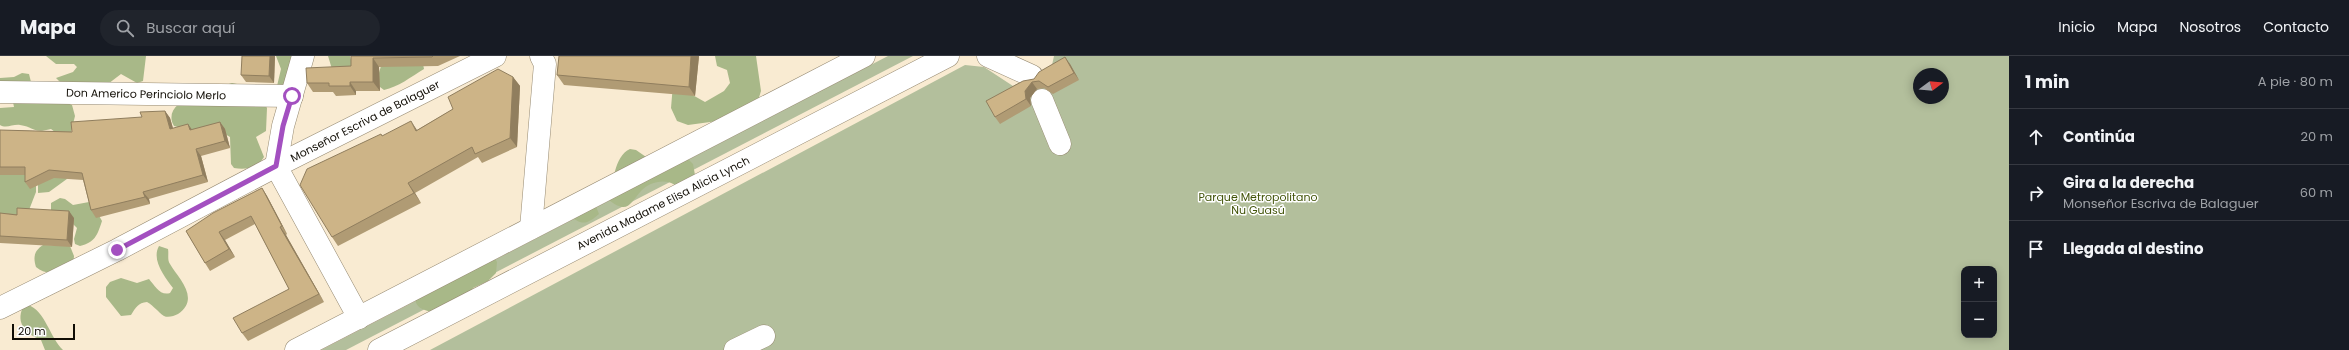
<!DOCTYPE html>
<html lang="es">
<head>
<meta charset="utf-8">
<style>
	:root { --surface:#171b24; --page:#20242c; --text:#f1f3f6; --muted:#9ea1a6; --line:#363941 }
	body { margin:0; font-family:Poppins,sans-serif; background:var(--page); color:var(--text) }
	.controls { position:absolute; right:12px; bottom:12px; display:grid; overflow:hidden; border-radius:8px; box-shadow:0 2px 10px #0003 }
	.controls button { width:36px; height:36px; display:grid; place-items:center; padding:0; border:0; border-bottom:1px solid var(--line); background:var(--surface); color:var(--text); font:20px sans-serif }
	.compass { position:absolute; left:1913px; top:12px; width:36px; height:36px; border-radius:50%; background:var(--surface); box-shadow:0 2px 10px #0003; rotate:74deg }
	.scale { position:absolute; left:12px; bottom:10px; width:63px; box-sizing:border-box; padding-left:4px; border:2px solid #110d05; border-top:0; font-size:11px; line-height:14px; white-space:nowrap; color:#110d05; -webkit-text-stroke:3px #fff; paint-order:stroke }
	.stop { position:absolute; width:12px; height:12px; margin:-9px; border:3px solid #a350c0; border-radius:50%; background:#fff }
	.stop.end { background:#a350c0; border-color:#fff; box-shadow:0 1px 4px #0008 }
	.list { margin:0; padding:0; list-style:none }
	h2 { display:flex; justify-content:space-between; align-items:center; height:52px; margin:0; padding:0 16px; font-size:17px }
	h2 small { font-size:13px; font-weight:400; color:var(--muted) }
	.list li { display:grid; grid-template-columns:26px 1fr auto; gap:12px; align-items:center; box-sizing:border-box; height:56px; padding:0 16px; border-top:1px solid var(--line) }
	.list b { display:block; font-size:15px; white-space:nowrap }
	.list p { margin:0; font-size:13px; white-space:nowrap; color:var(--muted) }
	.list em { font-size:13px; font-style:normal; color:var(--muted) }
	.icon { flex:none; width:22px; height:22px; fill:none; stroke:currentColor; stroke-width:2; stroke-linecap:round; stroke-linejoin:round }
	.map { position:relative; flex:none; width:2009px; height:294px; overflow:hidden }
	header { display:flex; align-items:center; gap:24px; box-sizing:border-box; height:56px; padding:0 20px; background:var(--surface); border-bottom:1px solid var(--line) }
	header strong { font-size:19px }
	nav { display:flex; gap:22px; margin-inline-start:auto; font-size:14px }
	.search { width:280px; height:36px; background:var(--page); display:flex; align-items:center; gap:10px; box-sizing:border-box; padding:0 14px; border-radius:22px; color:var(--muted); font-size:15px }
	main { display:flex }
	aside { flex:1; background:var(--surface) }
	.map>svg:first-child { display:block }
	.green { fill:#b3bf9c; fill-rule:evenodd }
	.forest { fill:#a8b888 }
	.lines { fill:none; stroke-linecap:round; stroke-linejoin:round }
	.minor-casing { stroke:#968a72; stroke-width:23 }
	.highway-casing { stroke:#968a72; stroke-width:23 }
	.minor { stroke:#fff; stroke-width:22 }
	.highway { stroke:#fff; stroke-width:22 }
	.wall { fill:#b09b74 }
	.shaded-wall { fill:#907e5e }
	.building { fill:#cdb487; stroke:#907e5e }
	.route { stroke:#a350c0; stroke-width:5 }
	.labels { text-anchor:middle; stroke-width:3; stroke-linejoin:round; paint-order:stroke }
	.street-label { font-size:11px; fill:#110d05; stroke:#fff }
	.park-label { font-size:11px; fill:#425409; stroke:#fff }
</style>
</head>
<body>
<header>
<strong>Mapa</strong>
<div class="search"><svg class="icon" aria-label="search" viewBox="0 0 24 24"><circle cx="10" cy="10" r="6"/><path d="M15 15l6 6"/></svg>Buscar aquí</div>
<nav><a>Inicio</a><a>Mapa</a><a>Nosotros</a><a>Contacto</a></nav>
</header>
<main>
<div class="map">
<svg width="2009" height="294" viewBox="0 0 2009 294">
	<rect width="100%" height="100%" fill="#f9ebd2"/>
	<!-- green -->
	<g class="green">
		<path d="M 888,0 L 913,0 L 346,294 L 321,294 Z"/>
		<path d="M 1054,0 L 2009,0 L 2009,294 L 430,294 L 965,9 L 984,11 L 1013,30 L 1052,9 ZM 1919,18 L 1943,18 L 1943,42 L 1919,42 ZM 1964,213 L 1994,213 L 1994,279 L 1964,279 Z"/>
	</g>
	<!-- forest -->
	<g class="forest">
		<path d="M 46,0 L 146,0 L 143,25 L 137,27 L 121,18 L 104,31 L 60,26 L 56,22 L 73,16 L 77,11 L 74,8 L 56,8 Z"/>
		<path d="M 276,0 L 309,0 L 299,34 L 277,30 L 281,13 Z"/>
		<path d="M 328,0 L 350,0 L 352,8 L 349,15 L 332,13 Z"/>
		<path d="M 715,0 L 756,0 L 761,35 L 757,48 L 725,64 L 688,69 L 677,65 L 671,52 L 673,28 L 705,46 L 724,35 L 730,27 L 727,14 L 717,10 Z"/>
		<path d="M 423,8 L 424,13 C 411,21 398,31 384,34 L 380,31 L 378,20 L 381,10 Z"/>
		<path d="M 22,17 L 29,18 L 31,26 L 0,29 L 0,22 L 14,21 Z"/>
		<path d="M 232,27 L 237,28 L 264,47 L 267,52 L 266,75 L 256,81 L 264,101 C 258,112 246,114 234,112 L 231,108 L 230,81 L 225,78 L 198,76 L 174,70 C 159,44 214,32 232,27 Z"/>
		<path d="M 13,46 L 67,47 L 72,49 L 75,60 L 71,76 L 71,120 L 49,136 L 38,137 L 38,126 L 55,76 L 51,73 C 32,78 35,71 20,69 C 13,68 6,73 0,69 L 0,52 L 14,51 Z"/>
		<path d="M 630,93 L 636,94 L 649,103 L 686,101 L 693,108 L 695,119 L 675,129 C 665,122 649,126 641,135 C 630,147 628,159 609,144 C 613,128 614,100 630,93 Z"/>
		<path d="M 0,105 L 17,108 L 36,130 L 36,136 L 29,154 L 0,168 Z"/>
		<path d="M 60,142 L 65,143 L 73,149 L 89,146 L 93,149 L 102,165 C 97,180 95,186 80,190 L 75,188 L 74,183 L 77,172 L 73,168 L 51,158 L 51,147 Z"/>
		<path d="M 593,143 L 599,158 C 587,168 583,170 570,160 Z"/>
		<path d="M 43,189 L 70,190 L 74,200 L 73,212 C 59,215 47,221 36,211 C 33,201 34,195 43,189 Z"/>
		<path d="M 159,190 L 168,193 C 169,198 167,204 170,208 C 178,222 201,242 178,258 C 174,260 168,262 164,260 C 158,256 154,250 147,246 C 138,247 136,251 131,259 L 121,260 L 106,241 L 106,231 L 110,226 L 121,222 L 137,227 L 149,223 C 155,230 160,240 170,237 L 173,232 C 165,221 151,204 159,190 Z"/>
		<path d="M 494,201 L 497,206 L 496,217 L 488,225 L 473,232 L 469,242 L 431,256 C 422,253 416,252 415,242 Z"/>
		<path d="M 28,249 C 45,254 50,282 63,294 L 45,294 L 41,284 C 27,278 15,268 23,251 Z"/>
	</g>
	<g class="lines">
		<!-- minor casing -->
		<g class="minor-casing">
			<g id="minor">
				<path d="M 303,0 L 283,70 L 276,110 L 359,262"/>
				<path d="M 988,0 L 1032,20"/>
				<path d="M 0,36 L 292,40"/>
				<path d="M 1042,44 L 1060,88"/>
				<path d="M 531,172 L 545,8 L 541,0"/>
				<path d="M 0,252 L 117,194 L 276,110 L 495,0"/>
				<path d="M 735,294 L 764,280"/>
			</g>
		</g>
		<!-- highway casing -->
		<g class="highway-casing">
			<g id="highway">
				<path d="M 296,294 L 864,0"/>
				<path d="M 379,294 L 948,0"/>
			</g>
		</g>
		<!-- minor -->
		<use href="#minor" class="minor"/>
		<!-- highway -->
		<use href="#highway" class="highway"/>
	</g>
	<!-- wall -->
	<g class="wall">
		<path d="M 275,0 L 274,27 L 246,26 L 241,19 Z"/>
		<path d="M 351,0 L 460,0 L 438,10 L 379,11 L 380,35 L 356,35 L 356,39 L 336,40 L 333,36 L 313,36 L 307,27 L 351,10 Z"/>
		<path d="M 699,0 L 695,40 L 564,29 L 557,19 Z"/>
		<path d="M 1070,8 L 1079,24 L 1053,38 L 1044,32 L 1037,33 L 1030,42 L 1031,50 L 1000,68 L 995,61 L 1034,23 Z"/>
		<path d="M 513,21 L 520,30 L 517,91 L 482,107 L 478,101 L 415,137 L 421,147 L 338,190 L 332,181 L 382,80 L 417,74 L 453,53 Z"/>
		<path d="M 165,55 L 170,62 L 173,72 L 192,74 L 220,66 L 225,73 L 230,92 L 201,100 L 208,126 L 149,143 L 150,148 L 96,162 L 91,154 L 83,124 L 54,122 L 30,133 L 25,126 L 25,119 L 0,119 L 0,74 L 72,76 L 142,61 Z"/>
		<path d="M 262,132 L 267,140 L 287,178 L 286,179 L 324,246 L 248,285 L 242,277 L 289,233 L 255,168 L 225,184 L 235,201 L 210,215 L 205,207 L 186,175 Z"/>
		<path d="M 0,157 L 74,162 L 72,191 L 0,187 Z"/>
	</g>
	<!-- shaded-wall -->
	<g class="shaded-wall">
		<path d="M 270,0 L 275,0 L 274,27 L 269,20 Z"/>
		<path d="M 691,0 L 699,0 L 695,40 L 689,31 Z"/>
		<path d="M 1065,1 L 1070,8 L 1079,24 L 1074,17 Z"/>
		<path d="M 373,2 L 379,11 L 380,35 L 373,26 Z"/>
		<path d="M 513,21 L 520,30 L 517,91 L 510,82 Z"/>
		<path d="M 350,26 L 356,35 L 356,39 L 350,30 Z"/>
		<path d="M 1032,26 L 1037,33 L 1030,42 L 1031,50 L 1026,43 L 1025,35 Z"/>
		<path d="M 165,55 L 170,62 L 175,80 L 170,73 Z"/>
		<path d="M 411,65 L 417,74 L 422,85 L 416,75 Z"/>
		<path d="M 220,66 L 225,73 L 230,92 L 225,85 Z"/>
		<path d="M 188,68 L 193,75 L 190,74 Z"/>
		<path d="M 196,93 L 201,100 L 208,126 L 203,119 Z"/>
		<path d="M 408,127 L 415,137 L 421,147 L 414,137 Z"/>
		<path d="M 262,132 L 267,140 L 287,178 L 282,170 Z"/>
		<path d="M 143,136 L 149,143 L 150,148 L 145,141 Z"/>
		<path d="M 69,155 L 74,162 L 72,191 L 67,184 Z"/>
		<path d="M 280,171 L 286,179 L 324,246 L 319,238 Z"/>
		<path d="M 219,176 L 225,184 L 235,201 L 229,193 Z"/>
	</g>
	<!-- building -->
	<g class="building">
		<path d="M 242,0 L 270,0 L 269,20 L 241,19 Z"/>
		<path d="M 351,0 L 433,0 L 432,1 L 373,2 L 373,26 L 350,26 L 350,30 L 329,30 L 329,27 L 307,27 L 306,12 L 351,10 Z"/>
		<path d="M 559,0 L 691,0 L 689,31 L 557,19 Z"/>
		<path d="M 1065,1 L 1074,17 L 1048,31 L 1039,25 L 1032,26 L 1025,35 L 1026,43 L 995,61 L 986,45 L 1023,25 L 1034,23 L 1039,16 Z"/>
		<path d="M 498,13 L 513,21 L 510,82 L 475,98 L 472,91 L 408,127 L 414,137 L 332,181 L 300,129 L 307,113 L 381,78 L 382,80 L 411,65 L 416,75 L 453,53 L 448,41 Z"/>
		<path d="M 165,55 L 170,73 L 188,68 L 190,74 L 220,66 L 225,85 L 196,93 L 203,119 L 143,136 L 145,141 L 91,154 L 82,117 L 49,114 L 25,126 L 25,111 L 0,111 L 0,74 L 72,76 L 71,66 L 142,61 L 140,56 Z"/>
		<path d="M 262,132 L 282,170 L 280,171 L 319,238 L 242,277 L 233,262 L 289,233 L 251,160 L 219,176 L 229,193 L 205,207 L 186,175 L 213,157 Z"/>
		<path d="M 17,152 L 69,155 L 67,184 L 0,180 L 0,157 L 17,159 Z"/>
	</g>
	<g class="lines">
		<!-- route -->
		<path class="route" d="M 117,194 L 276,110 L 283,70 L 292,40"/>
	</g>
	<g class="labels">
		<!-- street labels -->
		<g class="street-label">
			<text transform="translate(146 38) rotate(1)" y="4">Don Americo Perinciolo Merlo</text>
			<text transform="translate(365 65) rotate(-27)" y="4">Monseñor Escriva de Balaguer</text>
			<text transform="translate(663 147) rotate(-27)" y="4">Avenida Madame Elisa Alicia Lynch</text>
		</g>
		<!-- park labels -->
		<g class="park-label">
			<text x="1258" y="145">Parque Metropolitano<tspan x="1258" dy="13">Ñu Guasú</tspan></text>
		</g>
	</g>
</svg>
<div class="controls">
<button>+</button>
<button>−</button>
</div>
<svg class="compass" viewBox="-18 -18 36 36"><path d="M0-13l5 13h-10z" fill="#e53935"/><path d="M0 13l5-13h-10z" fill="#9ea1a6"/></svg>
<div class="scale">20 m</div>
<div class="stop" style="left:292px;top:40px"></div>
<div class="stop end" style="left:117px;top:194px"></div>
</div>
<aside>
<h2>1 min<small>A pie · 80 m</small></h2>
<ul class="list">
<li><svg class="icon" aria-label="ahead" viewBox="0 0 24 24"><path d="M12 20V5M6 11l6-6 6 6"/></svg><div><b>Continúa</b></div><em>20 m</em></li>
<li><svg class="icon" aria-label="right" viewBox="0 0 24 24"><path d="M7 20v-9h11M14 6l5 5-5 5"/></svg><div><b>Gira a la derecha</b><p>Monseñor Escriva de Balaguer</p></div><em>60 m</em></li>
<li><svg class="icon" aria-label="arrive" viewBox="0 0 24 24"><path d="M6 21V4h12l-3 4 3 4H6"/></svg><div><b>Llegada al destino</b></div></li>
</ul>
</aside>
</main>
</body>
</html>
